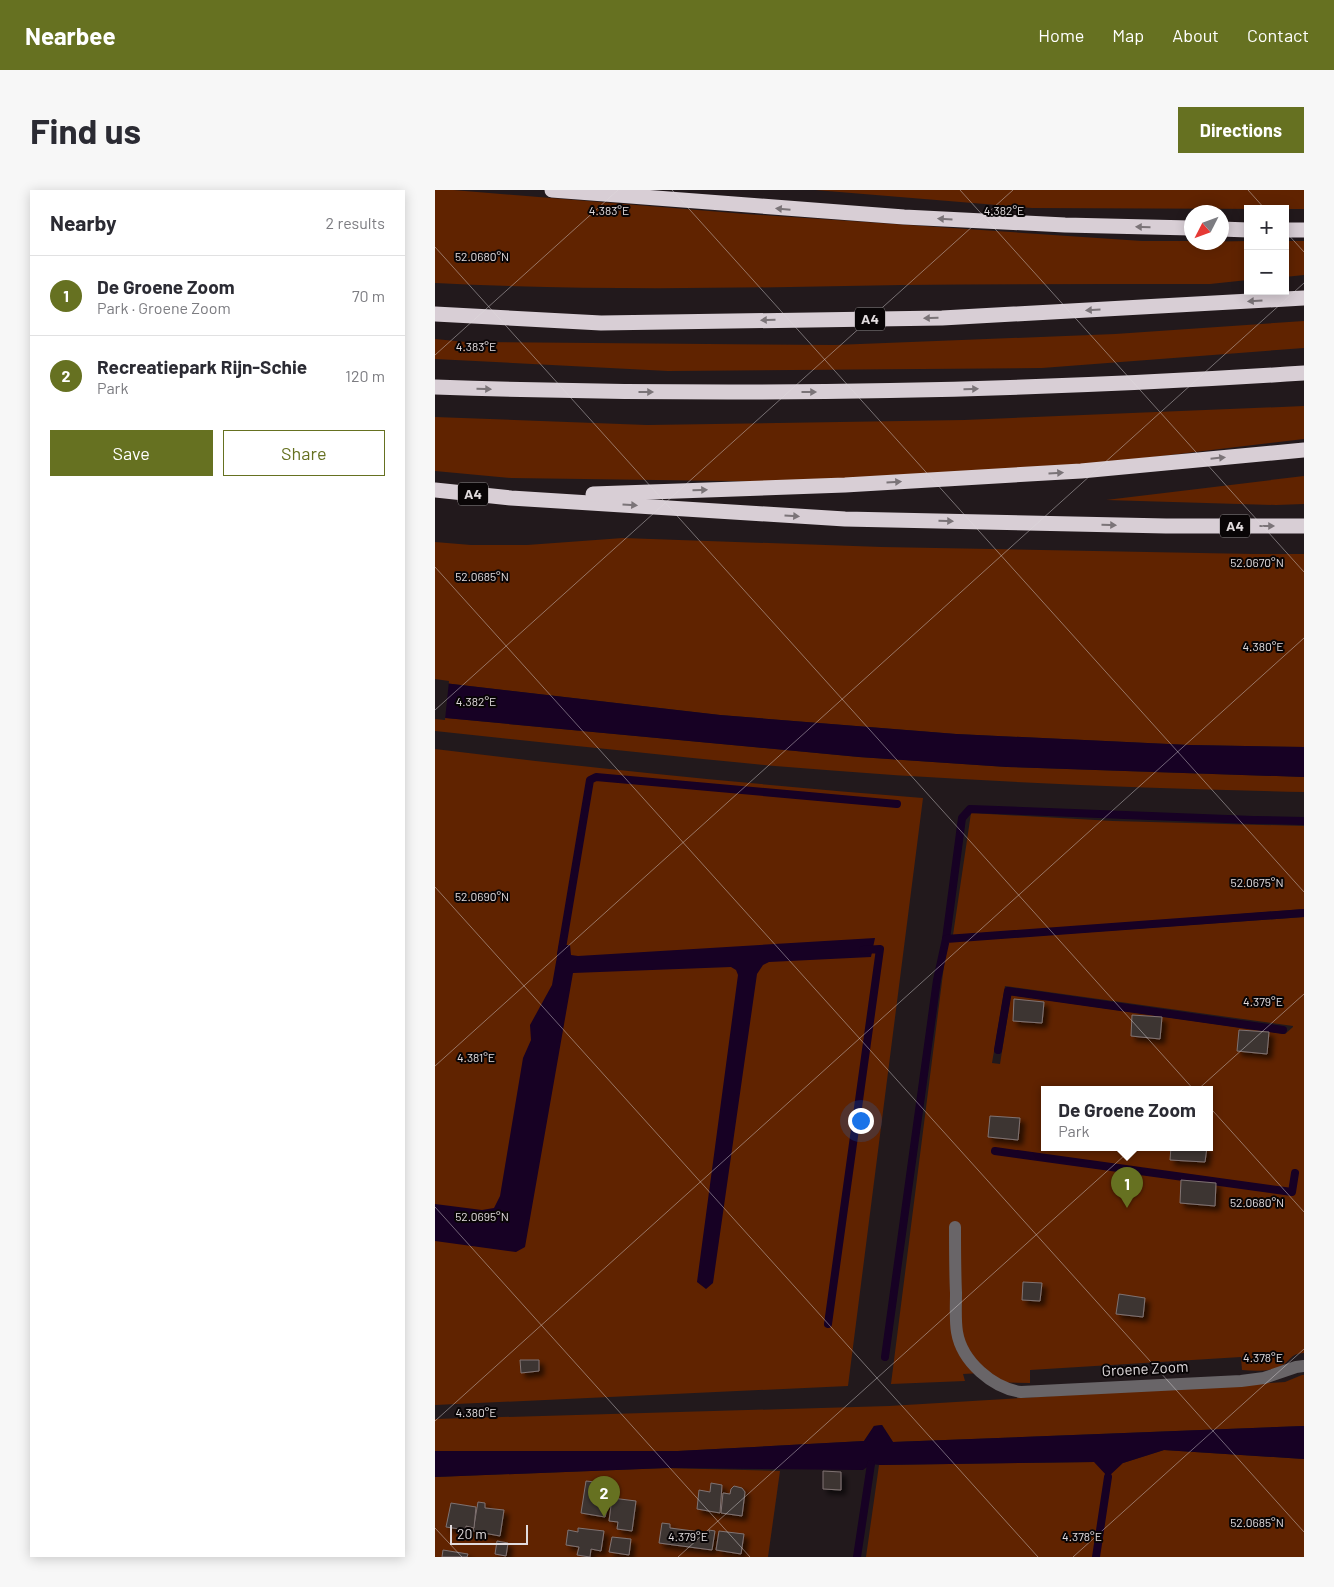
<!DOCTYPE html>
<html lang="en">
<head>
<meta charset="utf-8">
<style>
	:root { --surface:#fff; --page:#f7f7f7; --text:#2b2b33; --muted:#7c7c81; --line:#e1e1e2; --accent:#667121 }
	body { margin:0; font-family:Barlow,sans-serif; background:var(--page); color:var(--text) }
	.controls { position:absolute; right:15px; top:15px; display:grid; overflow:hidden; border-radius:0px; box-shadow:0 2px 12px #0003 }
	.controls button { width:45px; height:45px; display:grid; place-items:center; padding:0; border:0; border-bottom:1px solid var(--line); background:var(--surface); color:var(--text); font:25px sans-serif }
	.compass { position:absolute; left:749px; top:15px; width:45px; height:45px; border-radius:50%; background:var(--surface); box-shadow:0 2px 12px #0003; rotate:228deg }
	.scale { position:absolute; left:15px; bottom:12px; width:78px; box-sizing:border-box; padding-left:5px; border:2px solid #e1dbdd; border-top:0; font-size:14px; line-height:18px; white-space:nowrap; color:#e1dbdd; -webkit-text-stroke:4px #090506; paint-order:stroke }
	.you { position:absolute; left:425px; top:930px; width:18px; height:18px; margin:-12px; border:4px solid #fff; border-radius:50%; background:#1a73e8; box-shadow:0 0 0 8px #1a73e833 }
	.badge { display:grid; place-items:center; width:32px; height:32px; border-radius:50%; background:var(--accent); color:#fff; font-size:16px; font-weight:700 }
	.pin { position:absolute; translate:-50% -41px; filter:drop-shadow(0 1px 2px #0008) }
	.pin::after { content:''; position:absolute; top:26px; width:18px; height:15px; background:inherit; clip-path:polygon(0 0,100% 0,50% 100%) }
	.popup { position:absolute; left:606px; top:896px; width:172px; height:65px; box-sizing:border-box; display:grid; place-content:center; border-radius:0px; background:var(--surface); filter:drop-shadow(0 1px 4px #0005); font-size:16px; white-space:nowrap; color:var(--muted) }
	.popup b { font-size:19px; color:var(--text) }
	.popup::after { content:''; position:absolute; left:50%; top:100%; margin-left:-10px; border:10px solid transparent; border-top-color:var(--surface) }
	.list { margin:0; padding:0; list-style:none }
	h2 { display:flex; justify-content:space-between; align-items:center; height:65px; margin:0; padding:0 20px; font-size:21px }
	h2 small { font-size:16px; font-weight:400; color:var(--muted) }
	.list li { display:grid; grid-template-columns:32px 1fr auto; gap:15px; align-items:center; box-sizing:border-box; height:80px; padding:0 20px; border-top:1px solid var(--line) }
	.list b { display:block; font-size:19px; white-space:nowrap }
	.list p { margin:0; font-size:16px; white-space:nowrap; color:var(--muted) }
	.list em { font-size:16px; font-style:normal; color:var(--muted) }
	.actions { display:flex; gap:10px; padding:15px 20px }
	.actions a { flex:1; padding:11px 0; border:1px solid var(--accent); border-radius:0px; text-align:center; font-size:18px; color:var(--accent) }
	.actions .main { background:var(--accent); color:#fff }
	.map { position:relative; flex:none; width:869px; height:1367px; overflow:hidden; border-radius:0px }
	header { display:flex; align-items:center; gap:30px; box-sizing:border-box; height:70px; padding:0 25px; background:var(--accent); color:#fff }
	header strong { font-size:24px }
	nav { display:flex; gap:28px; margin-inline-start:auto; font-size:18px }
	.intro { display:flex; align-items:center; justify-content:space-between; box-sizing:border-box; height:120px; padding:0 30px }
	h1 { margin:0; font-size:35px }
	.button { padding:12px 22px; border-radius:0px; background:var(--accent); color:#fff; font-size:18px; font-weight:700 }
	main { display:flex; gap:30px; padding:0 30px }
	aside { flex:1; background:var(--surface); border-radius:0px; box-shadow:0 2px 12px #0003 }
	.map>svg:first-child { display:block }
	.green { fill:#602300; fill-rule:evenodd }
	.water { fill:#170124 }
	.pier { fill:#22191c }
	.lines { fill:none; stroke-linecap:round; stroke-linejoin:round }
	.stream { stroke:#170124; stroke-width:8 }
	.building { fill:#3e3433; stroke:#7f7372; filter:url(#shadow) }
	.minor { stroke:#696568; stroke-width:12 }
	.highway { stroke:#d8ced5; stroke-width:15 }
	.oneway { fill:#7b7478 }
	.ticks { fill:none; stroke:#e1dbdd; stroke-width:1; stroke-opacity:0.45 }
	.labels { text-anchor:middle; stroke-width:4; stroke-linejoin:round; paint-order:stroke }
	.shield { fill:#090506; stroke:#a09b9c; stroke-width:1 }
	.shield-label { font-size:14px; font-weight:bold; fill:#e1dbdd }
	.street-label { font-size:15px; fill:#e1dbdd; stroke:#090506 }
	.ticks-label { font-size:12px; text-anchor:middle; fill:#e1dbdd; stroke:#090506; stroke-width:4; stroke-linejoin:round; paint-order:stroke }
</style>
</head>
<body>
<header>
<strong>Nearbee</strong>
<nav><a>Home</a><a>Map</a><a>About</a><a>Contact</a></nav>
</header>
<div class="intro"><h1>Find us</h1><a class="button">Directions</a></div>
<main>
<aside>
<h2>Nearby<small>2 results</small></h2>
<ul class="list">
<li><span class="badge">1</span><div><b>De Groene Zoom</b><p>Park · Groene Zoom</p></div><em>70 m</em></li>
<li><span class="badge">2</span><div><b>Recreatiepark Rijn-Schie</b><p>Park</p></div><em>120 m</em></li>
</ul>
<div class="actions"><a class="main">Save</a><a>Share</a></div>
</aside>
<div class="map">
<svg width="869" height="1367" viewBox="0 0 869 1367">
	<defs>
		<filter id="shadow"><feDropShadow dx="4.5" dy="4.5" stdDeviation="2.5" flood-color="#0009"/></filter>
	</defs>
	<rect width="100%" height="100%" fill="#22191c"/>
	<!-- green -->
	<g class="green">
		<path d="M 0,0 L 18,0 L 311,24 L 707,51 L 756,51 L 756,52 L 813,51 L 813,90 L 775,94 C 672,94 570,94 467,95 C 311,98 156,101 0,93 Z"/>
		<path d="M 380,0 L 869,0 L 869,19 L 597,18 Z"/>
		<path d="M 850,51 L 869,51 L 869,85 L 850,87 Z"/>
		<path d="M 869,131 L 869,158 L 607,178 L 233,181 L 0,169 L 0,149 L 31,152 L 400,155 L 680,144 Z"/>
		<path d="M 869,216 L 869,249 L 660,274 L 372,292 L 76,288 L 0,281 L 0,227 L 212,235 L 529,230 Z"/>
		<path d="M 869,286 L 869,314 L 841,315 L 671,310 Z"/>
		<path d="M 188,348 L 447,357 L 818,364 L 869,364 L 869,557 L 754,555 L 521,544 L 285,525 L 0,492 L 0,352 L 36,355 L 92,355 Z"/>
		<path d="M 0,527 L 424,567 L 572,577 L 869,587 L 869,602 C 693,598 516,591 340,576 C 226,565 113,553 0,541 Z"/>
		<path d="M 0,559 C 162,579 325,595 488,608 L 413,1196 L 0,1215 Z"/>
		<path d="M 536,623 L 678,631 L 869,636 L 869,719 L 657,736 L 518,745 Z"/>
		<path d="M 869,727 L 869,1163 C 854,1164 857,1170 846,1176 C 834,1182 820,1181 807,1180 L 806,1167 L 595,1180 L 595,1193 L 551,1192 L 547,1183 L 528,1184 L 530,1191 L 456,1194 L 512,752 ZM 570,796 L 858,836 L 858,837 L 850,844 L 576,805 L 565,874 L 557,873 ZM 610,899 L 774,899 L 774,957 L 610,957 Z"/>
		<path d="M 867,1185 L 869,1185 L 869,1236 L 458,1252 L 447,1235 L 439,1236 L 429,1251 L 243,1261 L 0,1261 L 0,1229 L 454,1216 L 850,1192 Z"/>
		<path d="M 729,1260 L 869,1269 L 869,1367 L 431,1367 L 444,1275 L 659,1272 L 688,1273 Z"/>
		<path d="M 232,1278 L 345,1281 L 333,1367 L 0,1367 L 0,1287 Z"/>
	</g>
	<!-- water -->
	<g class="water">
		<path d="M 0,492 L 285,525 L 521,544 L 754,555 L 869,557 L 869,587 L 572,577 L 424,567 L 0,527 Z"/>
		<path d="M 440,748 L 436,767 L 334,772 L 328,775 L 322,784 L 278,1093 L 271,1099 L 262,1092 L 303,785 L 301,780 L 296,777 L 138,783 L 90,1057 L 81,1062 L 0,1051 L 0,1014 L 47,1020 L 59,1018 L 65,1006 L 88,868 L 96,850 L 95,835 L 117,795 L 124,755 L 135,755 L 136,765 L 143,766 Z"/>
		<path d="M 447,1235 L 458,1252 L 869,1236 L 869,1269 L 729,1260 L 688,1273 L 673,1287 L 659,1272 L 445,1275 L 436,1274 L 428,1280 L 232,1278 L 0,1287 L 0,1261 L 243,1261 L 429,1251 L 439,1236 Z"/>
	</g>
	<!-- pier -->
	<path class="pier" d="M 0,489 L 14,491 L 10,530 L 0,529 Z"/>
	<g class="lines">
		<!-- stream -->
		<g class="stream">
			<path d="M 511,749 L 527,628 L 535,619 L 818,630 L 869,631"/>
			<path d="M 126,764 L 155,590 L 161,587 L 462,614"/>
			<path d="M 563,860 L 573,801 L 848,840"/>
			<path d="M 560,961 L 857,1002 L 860,983"/>
			<path d="M 393,1134 L 445,759 L 428,760"/>
			<path d="M 450,1167 L 502,790 L 511,749 L 869,723"/>
			<path d="M 422,1367 L 436,1274"/>
			<path d="M 661,1367 L 673,1287"/>
		</g>
	</g>
	<!-- building -->
	<g class="building">
		<path d="M 579,809 L 609,812 L 607,833 L 578,831 Z"/>
		<path d="M 697,825 L 727,827 L 725,849 L 696,846 Z"/>
		<path d="M 804,840 L 834,842 L 832,864 L 802,861 Z"/>
		<path d="M 555,926 L 585,928 L 583,950 L 553,947 Z"/>
		<path d="M 736,957 L 772,957 L 770,972 L 735,970 Z"/>
		<path d="M 746,990 L 781,993 L 780,1016 L 745,1013 Z"/>
		<path d="M 588,1092 L 607,1093 L 605,1111 L 587,1110 Z"/>
		<path d="M 684,1104 L 710,1108 L 708,1127 L 681,1124 Z"/>
		<path d="M 85,1170 L 104,1170 L 104,1181 L 86,1183 Z"/>
		<path d="M 388,1281 L 406,1282 L 406,1300 L 388,1299 Z"/>
		<path d="M 151,1291 L 178,1294 L 170,1327 L 146,1323 Z"/>
		<path d="M 276,1293 L 287,1295 L 285,1323 L 262,1319 L 264,1300 L 275,1302 Z"/>
		<path d="M 299,1296 L 307,1298 L 310,1302 L 307,1326 L 286,1323 L 288,1303 L 295,1304 L 296,1299 Z"/>
		<path d="M 177,1308 L 201,1311 L 197,1341 L 182,1339 L 183,1332 L 174,1331 Z"/>
		<path d="M 43,1312 L 50,1313 L 50,1318 L 69,1320 L 65,1346 L 38,1341 Z"/>
		<path d="M 16,1313 L 41,1317 L 39,1338 L 31,1336 L 31,1340 L 11,1337 Z"/>
		<path d="M 227,1333 L 235,1334 L 235,1338 L 274,1343 L 274,1340 L 280,1341 L 277,1360 L 224,1353 Z"/>
		<path d="M 143,1338 L 169,1341 L 166,1361 L 156,1359 L 155,1367 L 142,1365 L 144,1357 L 131,1355 L 133,1340 L 143,1342 Z"/>
		<path d="M 284,1341 L 309,1344 L 306,1364 L 281,1360 Z"/>
		<path d="M 177,1347 L 196,1349 L 194,1365 L 174,1362 Z"/>
		<path d="M 62,1351 L 73,1353 L 71,1366 L 60,1364 Z"/>
		<path d="M 8,1360 L 33,1364 L 32,1367 L 7,1367 Z"/>
	</g>
	<g class="lines">
		<!-- minor -->
		<path class="minor" d="M 520,1037 C 520,1059 520,1081 521,1103 C 521,1116 520,1130 522,1142 C 527,1172 558,1198 586,1202 L 806,1191 L 829,1188 L 861,1177 L 869,1176"/>
		<!-- highway -->
		<g class="highway">
			<path d="M 117,0 L 469,27 L 630,35 L 756,38"/>
			<path d="M 786,39 L 813,40"/>
			<path d="M 850,40 L 869,40"/>
			<path d="M 0,124 L 166,133 L 507,128 L 869,108"/>
			<path d="M 0,197 C 290,207 580,202 869,183"/>
			<path d="M 0,300 L 76,308 L 410,329 L 731,336 L 869,336"/>
			<path d="M 158,304 L 410,295 L 646,281 L 869,260"/>
		</g>
	</g>
	<!-- one-way arrows -->
	<defs><path id="oneway-solid" d="M-6-.8H1V-3.2L6.5 0L1 3.2V.8H-6Z" transform="scale(1.25)"/></defs>
	<g class="oneway">
		<use href="#oneway-solid" transform="translate(348 19) rotate(-175)"/>
		<use href="#oneway-solid" transform="translate(510 29) rotate(-177)"/>
		<use href="#oneway-solid" transform="translate(708 37) rotate(-179)"/>
		<use href="#oneway-solid" transform="translate(820 111) rotate(177)"/>
		<use href="#oneway-solid" transform="translate(658 120) rotate(177)"/>
		<use href="#oneway-solid" transform="translate(496 128) rotate(179)"/>
		<use href="#oneway-solid" transform="translate(333 130) rotate(179)"/>
		<use href="#oneway-solid" transform="translate(49 199) rotate(2)"/>
		<use href="#oneway-solid" transform="translate(536 199) rotate(-1)"/>
		<use href="#oneway-solid" transform="translate(211 202)"/>
		<use href="#oneway-solid" transform="translate(374 202)"/>
		<use href="#oneway-solid" transform="translate(783 268) rotate(-6)"/>
		<use href="#oneway-solid" transform="translate(621 283) rotate(-3)"/>
		<use href="#oneway-solid" transform="translate(459 292) rotate(-3)"/>
		<use href="#oneway-solid" transform="translate(265 300) rotate(-2)"/>
		<use href="#oneway-solid" transform="translate(195 315) rotate(4)"/>
		<use href="#oneway-solid" transform="translate(357 326) rotate(4)"/>
		<use href="#oneway-solid" transform="translate(511 331) rotate(1)"/>
		<use href="#oneway-solid" transform="translate(674 335) rotate(1)"/>
		<use href="#oneway-solid" transform="translate(832 336)"/>
	</g>
	<!-- ticks -->
	<path class="ticks" d="M 237,0 L 869,702M 525,0 L 869,382M 813,0 L 830,19M 850,41 L 869,62M 0,57 L 869,1022M 0,165 L 183,0M 0,377 L 869,1342M 0,520 L 578,0M 0,697 L 603,1367M 0,876 L 869,93M 0,1017 L 315,1367M 0,1231 L 869,448M 0,1338 L 27,1367M 243,1367 L 869,804M 638,1367 L 869,1159"/>
	<g class="labels">
		<!-- shield labels -->
		<g class="shield">
			<rect x="420" y="117.5" width="30" height="23" rx="4"/>
			<rect x="23" y="292.5" width="30" height="23" rx="4"/>
			<rect x="785" y="324.5" width="30" height="23" rx="4"/>
		</g>
		<g class="shield-label">
			<text x="435" y="134">A4</text>
			<text x="38" y="309">A4</text>
			<text x="800" y="341">A4</text>
		</g>
		<!-- street labels -->
		<g class="street-label">
			<text transform="translate(710 1179) rotate(-3)" y="5">Groene Zoom</text>
		</g>
	</g>
	<g class="ticks-label">
		<text x="174" y="25">4.383°E</text>
		<text x="569" y="25">4.382°E</text>
		<text x="47" y="71">52.0680°N</text>
		<text x="41" y="161">4.383°E</text>
		<text x="822" y="377">52.0670°N</text>
		<text x="47" y="391">52.0685°N</text>
		<text x="828" y="461">4.380°E</text>
		<text x="41" y="516">4.382°E</text>
		<text x="822" y="697">52.0675°N</text>
		<text x="47" y="711">52.0690°N</text>
		<text x="828" y="816">4.379°E</text>
		<text x="41" y="872">4.381°E</text>
		<text x="822" y="1017">52.0680°N</text>
		<text x="47" y="1031">52.0695°N</text>
		<text x="828" y="1172">4.378°E</text>
		<text x="41" y="1227">4.380°E</text>
		<text x="822" y="1337">52.0685°N</text>
		<text x="253" y="1351">4.379°E</text>
		<text x="647" y="1351">4.378°E</text>
	</g>
</svg>
<div class="controls">
<button>+</button>
<button>−</button>
</div>
<svg class="compass" viewBox="-18 -18 36 36"><path d="M0-13l5 13h-10z" fill="#e53935"/><path d="M0 13l5-13h-10z" fill="#7c7c81"/></svg>
<div class="scale">20 m</div>
<div class="you"></div>
<div class="pin badge" style="left:692px;top:1018px">1</div>
<div class="popup"><b>De Groene Zoom</b>Park</div>
<div class="pin badge" style="left:169px;top:1327px">2</div>
</div>
</main>
</body>
</html>
